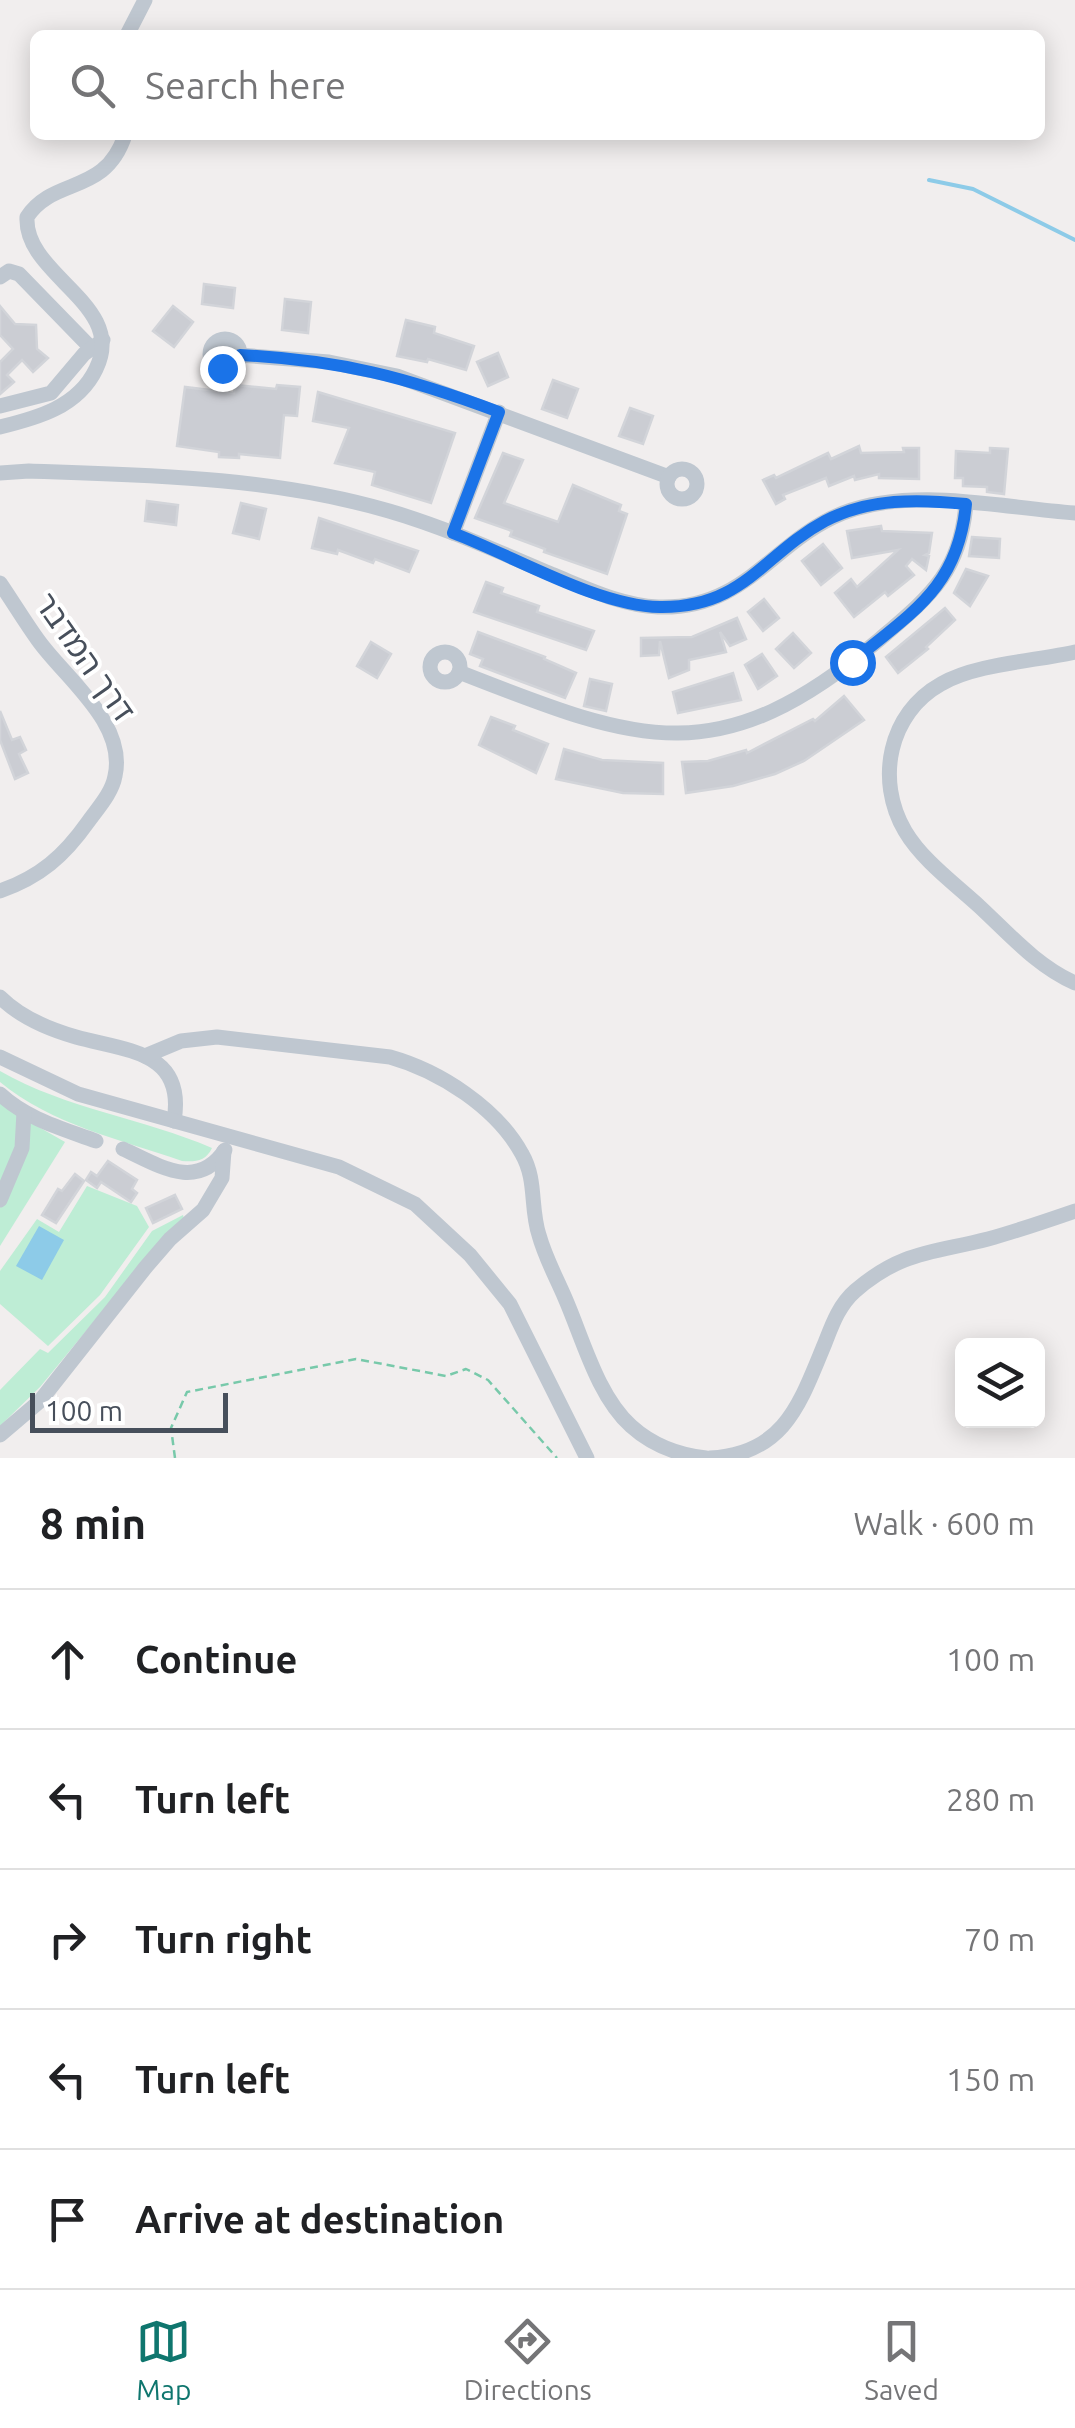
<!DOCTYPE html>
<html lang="en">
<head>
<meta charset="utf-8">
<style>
	:root { --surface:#fff; --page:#f6f6f6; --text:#202124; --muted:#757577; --line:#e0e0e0; --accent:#0f766e }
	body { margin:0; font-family:Ubuntu,"Noto Sans Hebrew",sans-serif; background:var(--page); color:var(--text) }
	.controls { position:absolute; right:30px; bottom:30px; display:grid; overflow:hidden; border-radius:15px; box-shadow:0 5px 25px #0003 }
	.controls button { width:90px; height:90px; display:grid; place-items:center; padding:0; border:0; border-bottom:2px solid var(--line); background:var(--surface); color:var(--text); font:50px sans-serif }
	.scale { position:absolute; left:30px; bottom:25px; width:198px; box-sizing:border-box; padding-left:10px; border:5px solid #474f5b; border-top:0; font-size:28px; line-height:35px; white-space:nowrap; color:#474f5b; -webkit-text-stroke:8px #fff; paint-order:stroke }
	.stop { position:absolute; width:30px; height:30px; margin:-22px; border:8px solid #1a73e8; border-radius:50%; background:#fff }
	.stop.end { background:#1a73e8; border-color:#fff; box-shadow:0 2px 10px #0008 }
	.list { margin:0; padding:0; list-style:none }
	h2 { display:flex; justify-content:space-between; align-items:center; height:130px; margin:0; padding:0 40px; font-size:42px }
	h2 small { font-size:32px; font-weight:400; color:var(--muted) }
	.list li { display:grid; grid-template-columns:65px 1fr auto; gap:30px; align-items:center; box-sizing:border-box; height:140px; padding:0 40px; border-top:2px solid var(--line) }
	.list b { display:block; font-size:38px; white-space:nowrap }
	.list em { font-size:32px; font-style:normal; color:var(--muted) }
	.icon { flex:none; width:55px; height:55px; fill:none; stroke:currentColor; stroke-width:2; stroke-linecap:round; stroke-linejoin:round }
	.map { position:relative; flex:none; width:1075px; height:1458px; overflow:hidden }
	.search { position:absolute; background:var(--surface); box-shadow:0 5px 25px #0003; left:30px; right:30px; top:30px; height:110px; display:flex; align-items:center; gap:25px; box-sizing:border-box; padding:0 35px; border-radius:15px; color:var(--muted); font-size:38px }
	.sheet { height:830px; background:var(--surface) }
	nav { display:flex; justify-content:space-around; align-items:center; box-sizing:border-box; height:140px; border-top:2px solid var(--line); background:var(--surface); font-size:28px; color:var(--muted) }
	nav a { display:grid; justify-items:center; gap:5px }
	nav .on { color:var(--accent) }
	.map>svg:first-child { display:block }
	.green { fill:#beedd5 }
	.water { fill:#8dcbe8 }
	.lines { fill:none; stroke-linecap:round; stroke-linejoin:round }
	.stream { stroke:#8dcbe8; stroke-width:4 }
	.building { fill:#cbcdd3; stroke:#d2d4d9; stroke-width:2.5 }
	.path { stroke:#78c9aa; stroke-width:2.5; stroke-dasharray:8 5; stroke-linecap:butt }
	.minor { stroke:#bfc7d0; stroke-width:15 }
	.route { stroke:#1a73e8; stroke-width:12 }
	.labels { text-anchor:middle; stroke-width:8; stroke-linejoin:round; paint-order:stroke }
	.street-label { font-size:32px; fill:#474f5b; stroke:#fff }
</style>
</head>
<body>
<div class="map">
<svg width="1075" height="1458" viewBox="0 0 1075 1458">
	<rect width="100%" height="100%" fill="#f1eeee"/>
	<!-- green -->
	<g class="green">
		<path d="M 0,1071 C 66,1109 143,1118 212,1148 C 206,1161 196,1162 182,1161 C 122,1140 50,1124 0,1082 Z"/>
		<path d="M 0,1102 L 9,1110 L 65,1142 L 0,1246 Z"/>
		<path d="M 87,1186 L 137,1206 L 149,1227 L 100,1295 L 48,1346 L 0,1304 L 0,1271 L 37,1219 L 59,1232 Z"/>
		<path d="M 183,1215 L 185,1222 L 160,1241 L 40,1387 L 0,1426 L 0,1390 L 40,1349 L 48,1353 L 105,1297 L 152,1231 Z"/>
	</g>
	<!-- water -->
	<path class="water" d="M 39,1226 L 64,1240 L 42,1280 L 16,1266 Z"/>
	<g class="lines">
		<!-- stream -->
		<path class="stream" d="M 929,180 L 973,189 L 1075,240"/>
	</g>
	<!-- building -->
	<g class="building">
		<path d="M 204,284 L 235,288 L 233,308 L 202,304 Z"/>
		<path d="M 285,299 L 311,302 L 308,333 L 282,330 Z"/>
		<path d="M 0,306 L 15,324 L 36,325 L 37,349 L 48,358 L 33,372 L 22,360 L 7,375 L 14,382 L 0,394 L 0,362 L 13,349 L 0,335 Z"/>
		<path d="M 173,306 L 193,322 L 174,347 L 153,331 Z"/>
		<path d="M 406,320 L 435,327 L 434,333 L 474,346 L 466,370 L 428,359 L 427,362 L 397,356 Z"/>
		<path d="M 498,353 L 508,377 L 488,386 L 477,362 Z"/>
		<path d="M 553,380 L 578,389 L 567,418 L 542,409 Z"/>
		<path d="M 235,385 L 276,389 L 277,385 L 300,387 L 297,416 L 284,415 L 280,458 L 239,454 L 239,458 L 219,457 L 219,452 L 177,446 L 185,387 L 234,393 Z"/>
		<path d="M 318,392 L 455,433 L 431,503 L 372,485 L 375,472 L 335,463 L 349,428 L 313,421 Z"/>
		<path d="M 630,408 L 653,416 L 643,444 L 619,436 Z"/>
		<path d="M 859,446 L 861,453 L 904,452 L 903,448 L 919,448 L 919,479 L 879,478 L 879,474 L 855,480 L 854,476 L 829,486 L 826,478 L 783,495 L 785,499 L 776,504 L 763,480 L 774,475 L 776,478 L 828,453 L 831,459 Z"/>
		<path d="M 990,448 L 1008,449 L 1004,494 L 987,492 L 987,487 L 963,486 L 963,478 L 955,478 L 956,451 L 990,453 Z"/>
		<path d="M 503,453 L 523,460 L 504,503 L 558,522 L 573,485 L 621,505 L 619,511 L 627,514 L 607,574 L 544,552 L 545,549 L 510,536 L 512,531 L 475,518 Z"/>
		<path d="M 147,501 L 178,505 L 176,525 L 145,521 Z"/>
		<path d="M 241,503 L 266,509 L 259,539 L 233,533 Z"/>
		<path d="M 319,518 L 418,551 L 409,572 L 375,559 L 373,563 L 338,550 L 337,554 L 312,548 Z"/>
		<path d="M 881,526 L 882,531 L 932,533 L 929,553 L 925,555 L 929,556 L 926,570 L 912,559 L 906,566 L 914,575 L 888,596 L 885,592 L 854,617 L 835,593 L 851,579 L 857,587 L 898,550 L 852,558 L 847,531 Z"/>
		<path d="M 972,537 L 1000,539 L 999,558 L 969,556 Z"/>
		<path d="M 823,544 L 842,568 L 821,585 L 802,561 Z"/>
		<path d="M 966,569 L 988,576 L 970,606 L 954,593 Z"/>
		<path d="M 486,582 L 503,588 L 501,593 L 539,606 L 537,612 L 594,631 L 586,650 L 474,612 Z"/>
		<path d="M 764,599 L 779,618 L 763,631 L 748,612 Z"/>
		<path d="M 945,608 L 955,620 L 926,647 L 928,649 L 898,673 L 886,657 Z"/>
		<path d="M 737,618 L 746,639 L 730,646 L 720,632 L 726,652 L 689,660 L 689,670 L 669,678 L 660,641 L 659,655 L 641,656 L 641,638 L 692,637 Z"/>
		<path d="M 478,632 L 545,657 L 544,659 L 576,673 L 565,698 L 480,666 L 483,659 L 470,654 Z"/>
		<path d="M 793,633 L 811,653 L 794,668 L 776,649 Z"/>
		<path d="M 371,642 L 391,654 L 377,678 L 357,666 Z"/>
		<path d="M 762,654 L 777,676 L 758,689 L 745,665 Z"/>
		<path d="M 733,673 L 741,700 L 678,713 L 673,692 Z"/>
		<path d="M 590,679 L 612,684 L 606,711 L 584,706 Z"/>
		<path d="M 844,696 L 864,720 L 804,761 L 775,774 L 733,786 L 686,793 L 682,762 L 708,761 L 746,750 L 747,753 L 813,719 L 815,721 Z"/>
		<path d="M 0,711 L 12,740 L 20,737 L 26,750 L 19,754 L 28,773 L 15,779 L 0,740 Z"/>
		<path d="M 491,717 L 515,726 L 513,730 L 548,744 L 536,773 L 479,745 Z"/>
		<path d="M 564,749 L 602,760 L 663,763 L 663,794 L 623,793 L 556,779 Z"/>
		<path d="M 108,1161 L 137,1180 L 132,1189 L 137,1193 L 131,1202 L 101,1182 L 97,1188 L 86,1180 L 91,1172 L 97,1176 Z"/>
		<path d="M 75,1174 L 84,1181 L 56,1223 L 42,1215 L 58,1189 L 62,1191 Z"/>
		<path d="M 175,1195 L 182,1209 L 153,1223 L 146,1208 Z"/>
	</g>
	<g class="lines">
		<!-- path -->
		<path class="path" d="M 175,1458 L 171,1428 L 187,1392 L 356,1359 L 446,1376 L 466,1369 L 488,1380 L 557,1458"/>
		<!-- minor -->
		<g class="minor">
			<path d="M 127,35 L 145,0"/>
			<path d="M 0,277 L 9,271 L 19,274 L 91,348"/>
			<circle cx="225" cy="354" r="15"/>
			<path d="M 239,355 L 329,362 L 397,376 L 669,477"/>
			<path d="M 0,406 L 51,393 L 84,354 L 103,340"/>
			<path d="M 0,427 C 37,418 78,407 96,369 C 128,304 24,276 27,217 C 54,176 105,196 125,135"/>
			<circle cx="682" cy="484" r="15"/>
			<path d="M 0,473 L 29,471 C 149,475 272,477 389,511 C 444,527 497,551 551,574 C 586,588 620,605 658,607 C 747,610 772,541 843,513 C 914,486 1001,508 1075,513"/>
			<path d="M 453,533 L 499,412"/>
			<path d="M 0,583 C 13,602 25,622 38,640 C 65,678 127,723 115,776 C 112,793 98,808 88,822 C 64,856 40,877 0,891"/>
			<path d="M 1075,652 C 1035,661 975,664 941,684 C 889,713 875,780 905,831 C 922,860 955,884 980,907 C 1010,935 1037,966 1075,983"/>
			<circle cx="445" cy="667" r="15"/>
			<path d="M 459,672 C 640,743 718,775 880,639 C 930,596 960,573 966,504"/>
			<path d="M 0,997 C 21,1018 48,1029 76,1037 C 127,1051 186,1051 174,1121"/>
			<path d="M 145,1056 L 181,1041 L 217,1037 L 390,1057 C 440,1071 497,1108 522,1154 C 537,1180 530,1208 539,1235 C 545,1257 556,1277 565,1298 C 583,1339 597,1395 631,1426 C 652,1445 679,1455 706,1458"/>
			<path d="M 0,1057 L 78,1094 L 339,1167 L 415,1204 L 470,1255 L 510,1304 L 587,1458"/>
			<path d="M 0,1094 C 27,1119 61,1128 96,1141"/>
			<path d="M 123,1149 C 158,1165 197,1192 225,1150"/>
			<path d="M 0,1200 L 22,1148 L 24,1112"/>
			<path d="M 0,1435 L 40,1401 L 145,1268 L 170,1239 L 203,1210 L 222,1178 L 224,1151"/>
			<path d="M 710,1458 C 785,1454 800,1403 825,1343 C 832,1325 839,1305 855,1291 C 901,1251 933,1253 988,1239 C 1017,1231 1046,1221 1075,1211"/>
		</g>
	</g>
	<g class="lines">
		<!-- route -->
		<path class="route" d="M 222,368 L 233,366 L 240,355 C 340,360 406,377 499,412 L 453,533 C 514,556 597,606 660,607 C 744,608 763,554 825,521 C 869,498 918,499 966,504 C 958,588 912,612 852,662"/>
	</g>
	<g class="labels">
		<!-- street labels -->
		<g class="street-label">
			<text transform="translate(85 657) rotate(55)" y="11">דרך המדבר</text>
		</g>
	</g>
</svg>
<div class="controls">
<button><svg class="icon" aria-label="layers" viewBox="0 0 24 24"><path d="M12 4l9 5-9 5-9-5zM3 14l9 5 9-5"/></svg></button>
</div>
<div class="scale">100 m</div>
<div class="stop" style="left:852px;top:662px"></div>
<div class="stop end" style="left:222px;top:368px"></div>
<div class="search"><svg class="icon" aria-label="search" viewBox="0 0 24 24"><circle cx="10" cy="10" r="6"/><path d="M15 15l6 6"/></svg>Search here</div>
</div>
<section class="sheet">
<h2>8 min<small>Walk · 600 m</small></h2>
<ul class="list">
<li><svg class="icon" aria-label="ahead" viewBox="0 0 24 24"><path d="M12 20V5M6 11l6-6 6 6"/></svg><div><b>Continue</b></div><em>100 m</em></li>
<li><svg class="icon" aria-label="left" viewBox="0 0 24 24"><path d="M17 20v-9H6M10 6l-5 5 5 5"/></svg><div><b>Turn left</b></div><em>280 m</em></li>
<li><svg class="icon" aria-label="right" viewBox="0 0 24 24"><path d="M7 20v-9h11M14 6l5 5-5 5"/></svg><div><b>Turn right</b></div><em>70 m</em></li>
<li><svg class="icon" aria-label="left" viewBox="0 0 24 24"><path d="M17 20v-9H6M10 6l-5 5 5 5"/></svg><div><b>Turn left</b></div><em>150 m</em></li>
<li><svg class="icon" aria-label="arrive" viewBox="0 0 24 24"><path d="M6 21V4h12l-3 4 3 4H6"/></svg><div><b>Arrive at destination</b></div></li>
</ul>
</section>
<nav>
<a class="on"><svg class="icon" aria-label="map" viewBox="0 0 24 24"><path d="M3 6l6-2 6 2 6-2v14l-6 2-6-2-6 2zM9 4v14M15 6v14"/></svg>Map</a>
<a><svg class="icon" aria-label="directions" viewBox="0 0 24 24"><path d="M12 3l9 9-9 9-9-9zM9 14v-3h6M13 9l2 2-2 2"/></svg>Directions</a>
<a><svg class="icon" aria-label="saved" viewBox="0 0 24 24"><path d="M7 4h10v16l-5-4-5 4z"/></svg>Saved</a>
</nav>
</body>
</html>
